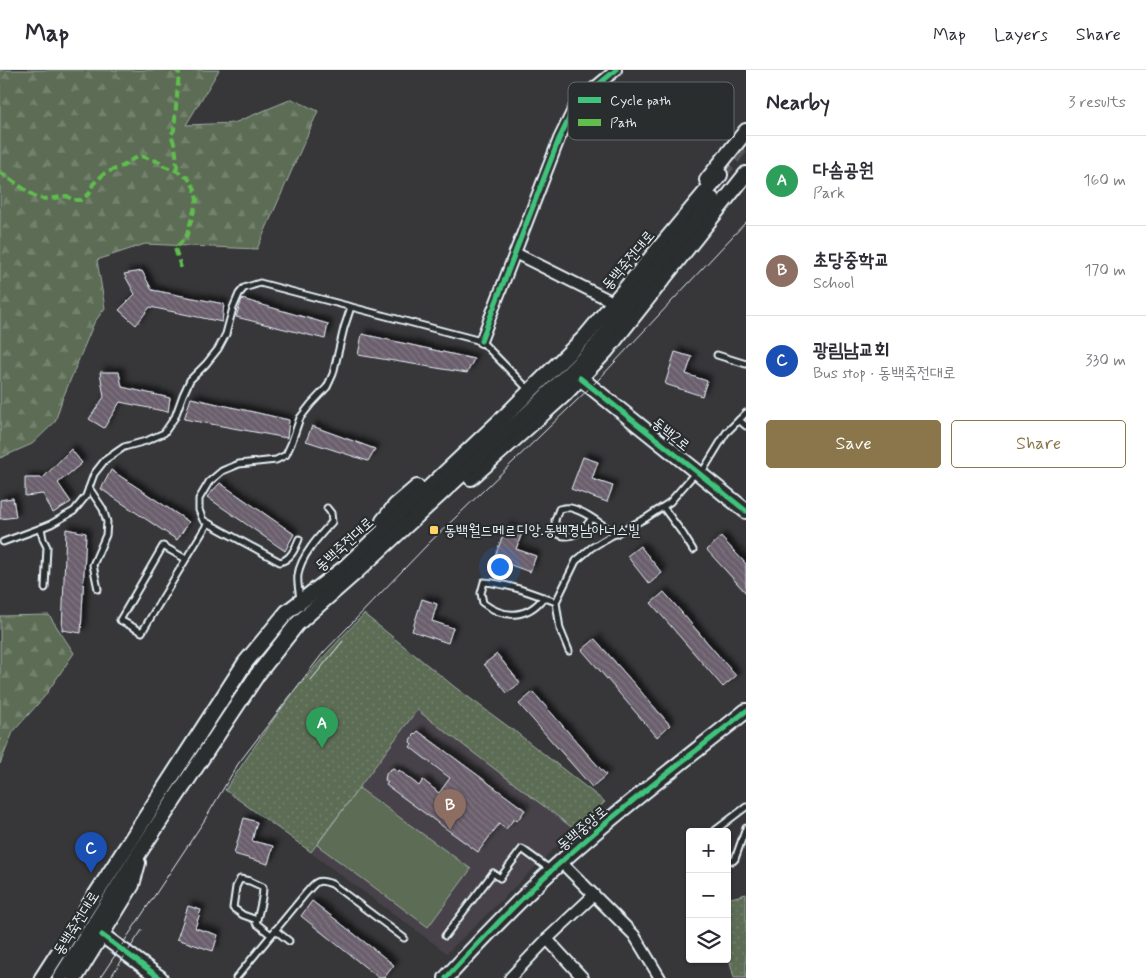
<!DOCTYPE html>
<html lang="en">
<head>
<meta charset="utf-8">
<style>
	:root { --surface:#fff; --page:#f7f7f7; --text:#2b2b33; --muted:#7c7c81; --line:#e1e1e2; --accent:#8a764a }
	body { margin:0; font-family:Mynerve,"Poor Story",sans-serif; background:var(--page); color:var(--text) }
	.controls { position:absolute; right:15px; bottom:15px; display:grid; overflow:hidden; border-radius:5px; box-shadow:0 1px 4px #0004 }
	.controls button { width:45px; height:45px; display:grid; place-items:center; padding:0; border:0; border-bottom:1px solid var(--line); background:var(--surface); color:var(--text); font:25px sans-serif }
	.you { position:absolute; left:499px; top:496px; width:18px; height:18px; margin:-12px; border:4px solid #fff; border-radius:50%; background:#1a73e8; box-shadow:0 0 0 8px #1a73e833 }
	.badge { display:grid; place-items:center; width:32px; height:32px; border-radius:50%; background:var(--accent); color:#fff; font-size:16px; font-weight:700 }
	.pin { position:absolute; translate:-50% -41px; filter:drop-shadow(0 1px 2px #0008) }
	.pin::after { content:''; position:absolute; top:26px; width:18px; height:15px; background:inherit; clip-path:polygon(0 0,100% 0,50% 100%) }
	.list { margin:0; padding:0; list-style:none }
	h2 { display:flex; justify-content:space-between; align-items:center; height:65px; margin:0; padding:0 20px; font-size:21px }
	h2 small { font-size:16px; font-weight:400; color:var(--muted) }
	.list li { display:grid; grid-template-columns:32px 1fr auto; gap:15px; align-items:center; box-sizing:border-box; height:90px; padding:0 20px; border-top:1px solid var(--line) }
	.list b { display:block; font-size:19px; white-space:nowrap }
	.list p { margin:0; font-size:16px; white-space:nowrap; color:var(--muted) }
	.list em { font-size:16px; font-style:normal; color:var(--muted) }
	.actions { display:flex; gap:10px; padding:15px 20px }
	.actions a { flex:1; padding:11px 0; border:1px solid var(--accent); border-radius:5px; text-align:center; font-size:18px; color:var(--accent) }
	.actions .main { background:var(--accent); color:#fff }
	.icon { flex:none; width:28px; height:28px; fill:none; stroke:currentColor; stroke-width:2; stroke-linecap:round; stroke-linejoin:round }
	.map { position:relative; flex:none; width:746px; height:908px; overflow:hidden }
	header { display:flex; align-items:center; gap:30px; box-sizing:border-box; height:70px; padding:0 25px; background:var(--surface); border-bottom:1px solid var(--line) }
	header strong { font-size:24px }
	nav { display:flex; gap:28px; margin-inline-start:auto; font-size:18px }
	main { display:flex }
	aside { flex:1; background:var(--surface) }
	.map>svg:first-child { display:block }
	.built { fill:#474349 }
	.grass { fill:url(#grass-dots); stroke:#a2aea6 }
	.forest { fill:url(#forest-firs); stroke:#a2aea6 }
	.pitch { fill:#5c6c54; stroke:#a2aea6 }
	.building { fill:url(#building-back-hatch); stroke:#e8f1f8; filter:url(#shadow) }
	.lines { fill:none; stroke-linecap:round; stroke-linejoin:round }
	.secondary-tunnel { stroke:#525356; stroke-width:14; stroke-dasharray:14 7; stroke-linecap:butt }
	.lane-casing { stroke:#e8f1f8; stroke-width:9 }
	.street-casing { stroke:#e8f1f8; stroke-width:14 }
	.secondary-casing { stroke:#e8f1f8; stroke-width:18 }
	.lane { stroke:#2a2d2e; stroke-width:5 }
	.street { stroke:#2a2d2e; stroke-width:10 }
	.secondary { stroke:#2a2d2e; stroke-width:14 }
	.tram { stroke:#e8f1f8; stroke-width:1 }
	.quiet { stroke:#5fbe4e; stroke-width:4; stroke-dasharray:8 4; stroke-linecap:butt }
	.cycleway-casing { stroke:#2a2d2e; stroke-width:8 }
	.cycleway { stroke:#40c37c; stroke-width:5 }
	.poi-dot { fill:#ffd166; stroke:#2a2d2e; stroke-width:2 }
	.labels { text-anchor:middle; stroke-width:4.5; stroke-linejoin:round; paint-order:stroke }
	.street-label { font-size:15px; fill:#e8f1f8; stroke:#2a2d2e }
	.poi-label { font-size:15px; fill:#e8f1f8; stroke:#2a2d2e; text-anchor:start }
	.key { fill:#2a2d2e; stroke:#63686b; stroke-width:1 }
	.key-label { font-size:14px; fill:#e8f1f8 }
</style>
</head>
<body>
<header>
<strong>Map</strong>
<nav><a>Map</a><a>Layers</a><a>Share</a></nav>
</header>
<main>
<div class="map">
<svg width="746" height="908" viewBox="0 0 746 908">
	<defs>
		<pattern id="grass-dots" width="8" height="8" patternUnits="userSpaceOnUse" patternTransform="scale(1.25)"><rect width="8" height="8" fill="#5c6c54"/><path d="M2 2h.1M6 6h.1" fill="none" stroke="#73816d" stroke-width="1.8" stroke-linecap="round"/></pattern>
		<pattern id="forest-firs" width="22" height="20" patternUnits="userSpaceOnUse" patternTransform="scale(1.25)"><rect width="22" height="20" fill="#5c6c54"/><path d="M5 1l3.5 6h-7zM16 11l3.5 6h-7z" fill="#73816d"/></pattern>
		<pattern id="building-back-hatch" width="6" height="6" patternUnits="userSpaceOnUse" patternTransform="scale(1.25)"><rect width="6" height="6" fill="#6b5e6c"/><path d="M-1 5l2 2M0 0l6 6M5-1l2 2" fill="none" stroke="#807682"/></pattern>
		<filter id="shadow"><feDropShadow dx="4.5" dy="-4.5" stdDeviation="2.5" flood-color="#0009"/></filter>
	</defs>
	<rect width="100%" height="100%" fill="#37373a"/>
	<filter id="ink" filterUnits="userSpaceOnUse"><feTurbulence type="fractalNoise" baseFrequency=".02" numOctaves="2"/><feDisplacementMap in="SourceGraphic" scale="10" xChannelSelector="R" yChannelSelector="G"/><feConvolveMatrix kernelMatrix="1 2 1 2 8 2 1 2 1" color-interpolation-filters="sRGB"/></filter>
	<g filter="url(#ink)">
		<!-- built -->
		<path class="built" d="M 417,640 L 574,759 L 447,883 L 311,783 Z"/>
		<!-- grass -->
		<g class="grass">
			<path d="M 364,544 L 456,618 L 517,663 L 605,732 L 574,759 L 417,640 L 311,782 L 225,720 C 247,688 268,655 292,625 C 314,596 339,570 364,544 Z"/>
			<path d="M 746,824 L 746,908 L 734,908 L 727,879 L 727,829 Z"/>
		</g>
		<!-- forest -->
		<g class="forest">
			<path d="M 0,0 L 219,0 L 186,55 L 234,53 L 292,29 L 318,41 L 257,179 L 145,174 L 97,190 L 105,238 L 94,253 L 62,330 L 55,352 L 32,374 L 0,388 Z"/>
			<path d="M 49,545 L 74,583 L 44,627 L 13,662 L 0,694 L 0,546 Z"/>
		</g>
		<!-- pitch -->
		<path class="pitch" d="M 359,718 L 471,799 L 428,857 L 317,775 Z"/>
		<!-- building -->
		<g class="building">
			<path d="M 142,201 L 152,220 L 224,234 L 222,252 L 150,237 L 136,255 L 119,240 L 135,224 L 124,204 Z"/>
			<path d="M 242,229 L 328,254 L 325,269 L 236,247 Z"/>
			<path d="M 362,264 L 474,289 L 467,303 L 358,285 Z"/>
			<path d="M 675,282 L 692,287 L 686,304 L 707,311 L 702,326 L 665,314 Z"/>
			<path d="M 100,302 L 119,302 L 122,317 L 170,328 L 168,342 L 120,332 L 104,358 L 89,349 L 104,327 Z"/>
			<path d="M 191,328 L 289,350 L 287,368 L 184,349 Z"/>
			<path d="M 312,356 L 375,379 L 368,391 L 306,371 Z"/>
			<path d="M 71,379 L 82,393 L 58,413 L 71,432 L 53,443 L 43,424 L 25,426 L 25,408 L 43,408 Z"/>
			<path d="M 583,387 L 598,392 L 592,409 L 613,416 L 607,432 L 571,419 Z"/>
			<path d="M 111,400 L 189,452 L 177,470 L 101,419 Z"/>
			<path d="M 220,413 L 294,464 L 285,481 L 207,427 Z"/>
			<path d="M 13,428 L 16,447 L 0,449 L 0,430 Z"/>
			<path d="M 506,457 L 522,463 L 516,479 L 536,486 L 530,502 L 494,489 Z"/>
			<path d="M 66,459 L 86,463 L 81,563 L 62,560 Z"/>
			<path d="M 721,467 L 746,494 L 746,523 L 707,480 Z"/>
			<path d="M 640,476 L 662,503 L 649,514 L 627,486 Z"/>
			<path d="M 664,522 L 736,606 L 723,617 L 651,533 Z"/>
			<path d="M 422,529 L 437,534 L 432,551 L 453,558 L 448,573 L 412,561 Z"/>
			<path d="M 595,569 L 670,655 L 657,667 L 582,580 Z"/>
			<path d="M 497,584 L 520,613 L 507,623 L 484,594 Z"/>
			<path d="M 533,622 L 606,705 L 592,717 L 519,634 Z"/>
			<path d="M 418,661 L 525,740 L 517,751 L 514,749 L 506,759 L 499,754 L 478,782 L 386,715 L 388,712 L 385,710 L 386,705 L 387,702 L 393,698 L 398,702 L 399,700 L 419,716 L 423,710 L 439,723 L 450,708 L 410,677 L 412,674 L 410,672 L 411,668 Z"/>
			<path d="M 244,748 L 257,752 L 252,771 L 273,776 L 268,794 L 234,784 Z"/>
			<path d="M 312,831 L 394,895 L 384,908 L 379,908 L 301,846 Z"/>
			<path d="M 188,836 L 201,840 L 195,858 L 218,865 L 213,881 L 177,869 Z"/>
		</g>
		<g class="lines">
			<!-- secondary-tunnel -->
			<path class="secondary-tunnel" d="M 720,105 L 746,72"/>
			<!-- lane casing -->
			<g class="lane-casing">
				<g id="lane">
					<path d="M 717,285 L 746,294"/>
					<path d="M 739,350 L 746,356"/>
					<path d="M 701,404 L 726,363 L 746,343"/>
					<path d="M 89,418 L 103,439 L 107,452 L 106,465 L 93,495 L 98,519"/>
					<path d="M 663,437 L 683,464 L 693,480"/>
					<path d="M 592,448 C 586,457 576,467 564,466 C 561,466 559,464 556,463 L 555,450 L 559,439 C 563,438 567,437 571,438 C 587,442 602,455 616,464"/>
					<path d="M 208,453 L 280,492 C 291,489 295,479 299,469"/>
					<path d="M 3,472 L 41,458"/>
					<path d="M 186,489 L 142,562 L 120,550 L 163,476 L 186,489 L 208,453 L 203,450 L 199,440 L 199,429 L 209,412 L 222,401 L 239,394 L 276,390 L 286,385 L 291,374 L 300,348 L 311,334 L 327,317 L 333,304 L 344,258 L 351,237"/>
					<path d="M 45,518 L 47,477 L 43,469 L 41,458 L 51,454 L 74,441 L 86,426 L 94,404 L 105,390 L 124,377 L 146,371 L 164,363 L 175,347 L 183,325 L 190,310 L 206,294 L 218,279 L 226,264 L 233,238 L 239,224 L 244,218 L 260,213 L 481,271 L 527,318"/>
					<path d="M 544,527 C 527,549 504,549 483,533 L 481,523 L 484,512 C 509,514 532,523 556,532"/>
					<path d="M 300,529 C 299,521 297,512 298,505 C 300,487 320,465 332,452 L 331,443 L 327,438"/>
					<path d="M 569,581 L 560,559 L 556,532 L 576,491 L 591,478 L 611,466 L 646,448 L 670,432 L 696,402"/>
					<path d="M 713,762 L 746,737"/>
					<path d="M 727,789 L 733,791 L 735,789 L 746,758"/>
					<path d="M 257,850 L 243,845 L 233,838 L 236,817 L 240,809 L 250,811 L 263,817 C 263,829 259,842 256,853 L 271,865"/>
					<path d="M 275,860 L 289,871"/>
					<path d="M 445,866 L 493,803 L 500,808 L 522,779 L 551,800"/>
					<path d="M 236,908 L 306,823 C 316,812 316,808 332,814 L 404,868"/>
				</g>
			</g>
			<!-- street casing -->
			<g class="street-casing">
				<g id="street">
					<path d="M 515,183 L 607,229"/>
					<path d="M 481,271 L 559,69 L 574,38 L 594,18 L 616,0"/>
					<path d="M 561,792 L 634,865 L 660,908"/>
					<path d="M 547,869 L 583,908"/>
					<path d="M 510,908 L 547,869 L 594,825"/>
				</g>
			</g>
			<!-- secondary casing -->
			<g class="secondary-casing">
				<g id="secondary">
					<path d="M 707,110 L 746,61"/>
					<path d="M 580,308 L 746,441"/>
					<path d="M 471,408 L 565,324 L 606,281 L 746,104"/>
					<path d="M 383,451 L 396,435 L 417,417"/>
					<path d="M 102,865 L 160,908"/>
					<path d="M 42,908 L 245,593 L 287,542 L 343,499 L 506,345 L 585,267 L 720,105"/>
					<path d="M 60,908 L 141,780 L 257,605 L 297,554 L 356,502 L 539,333 L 595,277 L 712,129"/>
					<path d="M 75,908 L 132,815 L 138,793"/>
					<path d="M 446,908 C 480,871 515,834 552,800 C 614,743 681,693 746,641"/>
				</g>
			</g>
			<!-- lane -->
			<use href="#lane" class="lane"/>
			<!-- street -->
			<use href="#street" class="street"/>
			<!-- secondary -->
			<use href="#secondary" class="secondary"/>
			<!-- tram -->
			<g class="tram">
				<path d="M 311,610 L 343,571"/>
				<path d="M 100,908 L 204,751 L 238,694 L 323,583 L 428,474 L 599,309 L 746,152"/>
				<path d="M 110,908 L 142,860"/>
			</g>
			<!-- quiet -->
			<g class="quiet">
				<path d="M 174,0 L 179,2 L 174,60 L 171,65 C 176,76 177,89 177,101"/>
				<path d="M 0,102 L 37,128 L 49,129 L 67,126 L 73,130 L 81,130 L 90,123 L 93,114 L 105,103 L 123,96 L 133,89 L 141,86 L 160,92 L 164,96 L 177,101 L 188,108 L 194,117 L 197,130 L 186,168 L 175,178 L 181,198"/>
			</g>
			<!-- cycleway casing -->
			<g class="cycleway-casing">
				<g id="cycleway">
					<path d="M 481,271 L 559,69 L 574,38 L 594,18 L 616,0"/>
					<path d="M 580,308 L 746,441"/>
					<path d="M 102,865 L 160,908"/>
					<path d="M 446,908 C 480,871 515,834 552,800 C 614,743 681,693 746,641"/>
				</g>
			</g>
			<!-- cycleway -->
			<use href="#cycleway" class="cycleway"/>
		</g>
	</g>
	<!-- markers -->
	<rect class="poi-dot" x="429" y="455" width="10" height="10" rx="2.5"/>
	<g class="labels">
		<!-- street labels -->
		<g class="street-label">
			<text transform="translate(628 190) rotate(-50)" y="5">동백죽전대로</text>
			<text transform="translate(671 364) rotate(39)" y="5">동백2로</text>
			<text transform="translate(344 474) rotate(-42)" y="5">동백죽전대로</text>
			<text transform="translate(582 758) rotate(-40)" y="5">동백중앙로</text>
			<text transform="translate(76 853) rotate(-58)" y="5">동백죽전대로</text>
		</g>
		<!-- poi labels -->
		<g class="poi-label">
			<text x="444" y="465">동백월드메르디앙.동백경남아너스빌</text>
		</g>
	</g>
	<!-- legend -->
	<rect x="568" y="12" width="166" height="58" rx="8" class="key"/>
	<rect x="578" y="27" width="23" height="6" fill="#40c37c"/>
	<rect x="578" y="49" width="23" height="7" fill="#5fbe4e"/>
	<g class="key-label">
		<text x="610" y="35">Cycle path</text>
		<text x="610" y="57">Path</text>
	</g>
</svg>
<div class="controls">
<button>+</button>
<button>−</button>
<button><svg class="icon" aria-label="layers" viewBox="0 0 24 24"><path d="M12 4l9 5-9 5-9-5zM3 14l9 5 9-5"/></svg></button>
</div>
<div class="you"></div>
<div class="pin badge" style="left:322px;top:678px;background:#2e9e5b">A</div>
<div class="pin badge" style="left:450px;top:760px;background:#8d6e63">B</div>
<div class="pin badge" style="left:91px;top:803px;background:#1a4fb4">C</div>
</div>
<aside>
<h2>Nearby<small>3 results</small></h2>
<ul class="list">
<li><span class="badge" style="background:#2e9e5b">A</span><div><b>다솜공원</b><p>Park</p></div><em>160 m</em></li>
<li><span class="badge" style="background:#8d6e63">B</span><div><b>초당중학교</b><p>School</p></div><em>170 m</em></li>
<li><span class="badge" style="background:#1a4fb4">C</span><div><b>광림남교회</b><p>Bus stop · 동백죽전대로</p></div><em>330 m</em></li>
</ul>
<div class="actions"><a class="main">Save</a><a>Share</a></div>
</aside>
</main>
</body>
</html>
